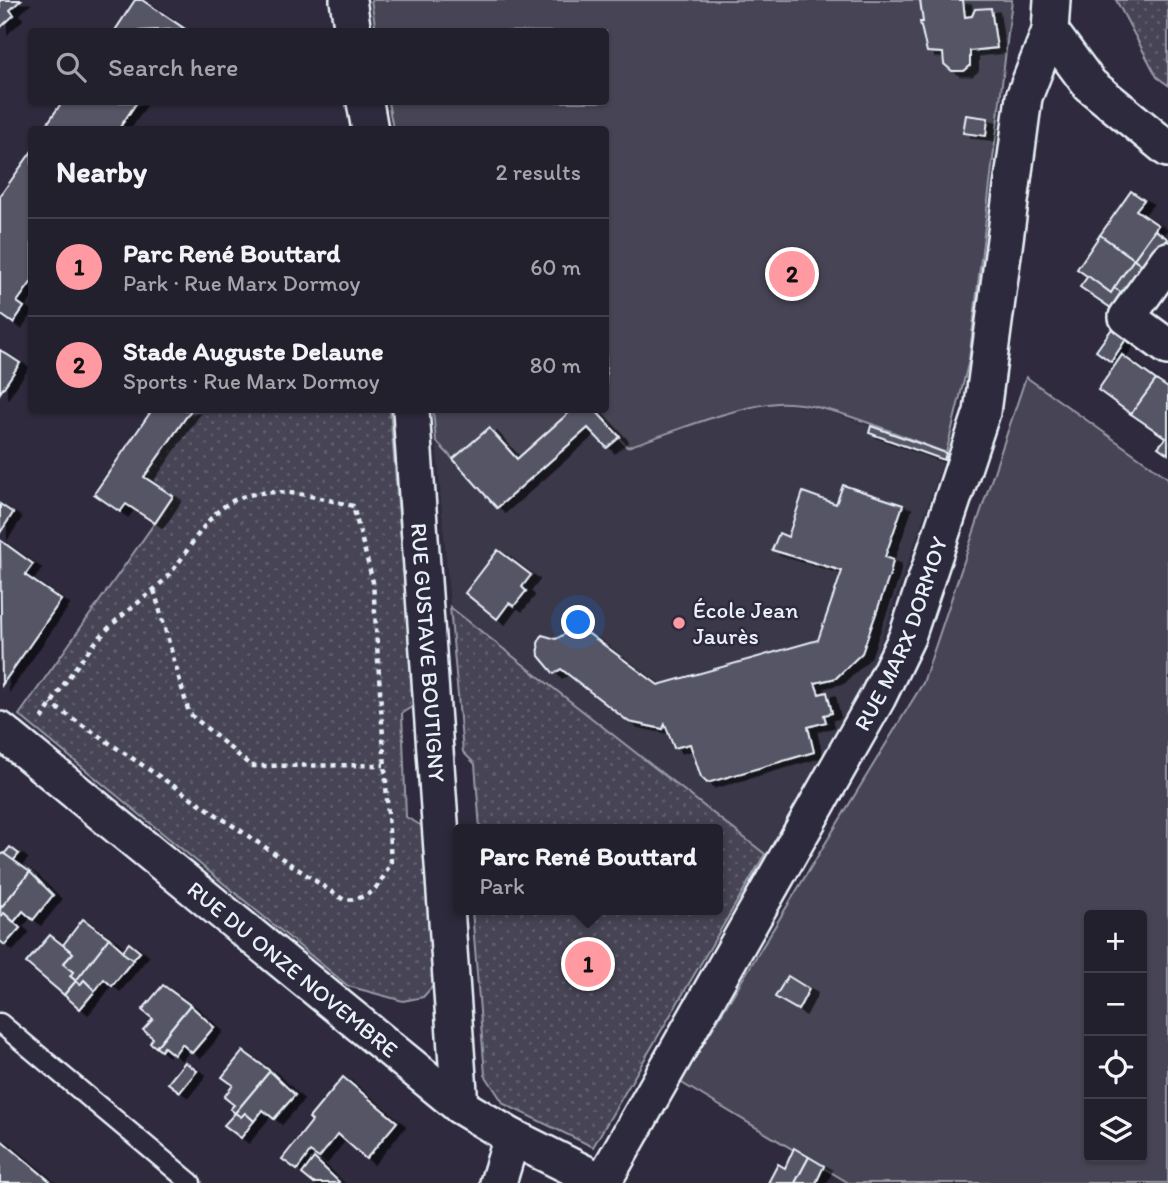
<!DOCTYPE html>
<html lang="en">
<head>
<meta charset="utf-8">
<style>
	:root { --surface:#23202e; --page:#2f2d3a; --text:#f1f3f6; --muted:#a3a3aa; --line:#403e4a; --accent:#ff9aa2 }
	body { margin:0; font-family:Itim,sans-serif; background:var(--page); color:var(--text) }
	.controls { position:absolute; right:21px; bottom:21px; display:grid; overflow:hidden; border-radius:7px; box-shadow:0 2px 5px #0004 }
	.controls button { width:63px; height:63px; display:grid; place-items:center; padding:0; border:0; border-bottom:2px solid var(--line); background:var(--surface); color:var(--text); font:35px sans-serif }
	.you { position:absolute; left:579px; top:623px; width:24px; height:24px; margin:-18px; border:5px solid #fff; border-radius:50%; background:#1a73e8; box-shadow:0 0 0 10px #1a73e833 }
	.badge { display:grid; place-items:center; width:46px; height:46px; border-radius:50%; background:var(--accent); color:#111; font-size:23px; font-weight:700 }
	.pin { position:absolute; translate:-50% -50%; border:4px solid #fff; box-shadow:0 2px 7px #0006 }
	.popup { position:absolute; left:453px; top:824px; width:270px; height:91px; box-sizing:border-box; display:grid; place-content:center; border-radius:7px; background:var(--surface); filter:drop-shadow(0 2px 5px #0005); font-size:23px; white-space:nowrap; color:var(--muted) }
	.popup b { font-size:26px; color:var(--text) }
	.popup::after { content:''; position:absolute; left:50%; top:100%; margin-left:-14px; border:14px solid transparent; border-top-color:var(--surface) }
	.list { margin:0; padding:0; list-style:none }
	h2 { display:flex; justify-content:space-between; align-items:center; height:91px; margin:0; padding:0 28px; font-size:30px }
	h2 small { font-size:23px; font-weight:400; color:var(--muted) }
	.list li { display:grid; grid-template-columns:46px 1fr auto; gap:21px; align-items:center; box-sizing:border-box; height:98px; padding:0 28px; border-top:2px solid var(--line) }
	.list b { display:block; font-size:26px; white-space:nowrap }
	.list p { margin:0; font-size:23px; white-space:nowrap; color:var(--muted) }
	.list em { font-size:23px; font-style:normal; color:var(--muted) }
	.icon { flex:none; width:38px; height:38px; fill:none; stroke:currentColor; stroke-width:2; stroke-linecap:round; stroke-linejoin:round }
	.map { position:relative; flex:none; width:1168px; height:1183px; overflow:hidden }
	.search { position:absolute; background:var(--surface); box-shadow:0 2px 5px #0004; left:28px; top:28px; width:581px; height:77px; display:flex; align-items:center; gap:18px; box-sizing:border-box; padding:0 24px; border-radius:7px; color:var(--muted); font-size:26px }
	.panel { position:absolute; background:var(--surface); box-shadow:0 2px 5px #0004; left:28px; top:126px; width:581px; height:287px; border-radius:7px }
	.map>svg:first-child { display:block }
	.built { fill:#3b3749 }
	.green { fill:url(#green-dots); stroke:#979aa6; stroke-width:2 }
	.pitch { fill:#464455; stroke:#979aa6; stroke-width:2; fill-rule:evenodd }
	.building { fill:#575565; stroke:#e8f1f8; stroke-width:2; filter:url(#shadow) }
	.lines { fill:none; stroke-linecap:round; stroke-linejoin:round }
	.lane-casing { stroke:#e8f1f8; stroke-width:23 }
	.street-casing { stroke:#e8f1f8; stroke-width:40 }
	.path { stroke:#e8f1f8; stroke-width:4.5; stroke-dasharray:5 5; stroke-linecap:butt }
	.lane { stroke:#2f2a3d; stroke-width:18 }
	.street { stroke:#2f2a3d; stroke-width:35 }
	.poi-dot { fill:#ff9aa2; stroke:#2f2a3d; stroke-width:2.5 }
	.labels { text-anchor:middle; stroke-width:5; stroke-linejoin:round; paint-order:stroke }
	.poi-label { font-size:23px; fill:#e8f1f8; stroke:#2f2a3d; text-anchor:start }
	.street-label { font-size:23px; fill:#e8f1f8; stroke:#2f2a3d }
</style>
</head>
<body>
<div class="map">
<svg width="1168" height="1183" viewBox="0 0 1168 1183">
	<defs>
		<pattern id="green-dots" width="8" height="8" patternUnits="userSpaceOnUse" patternTransform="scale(1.75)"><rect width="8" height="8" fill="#464455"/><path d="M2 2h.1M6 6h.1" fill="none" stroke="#615f6e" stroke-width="1.8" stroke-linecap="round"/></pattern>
		<filter id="shadow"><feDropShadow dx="8" dy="4.5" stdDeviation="0" flood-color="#0009"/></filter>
	</defs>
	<rect width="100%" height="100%" fill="#2f2a3d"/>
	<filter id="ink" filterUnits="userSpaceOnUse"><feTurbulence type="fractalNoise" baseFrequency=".0143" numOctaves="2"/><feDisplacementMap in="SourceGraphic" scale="14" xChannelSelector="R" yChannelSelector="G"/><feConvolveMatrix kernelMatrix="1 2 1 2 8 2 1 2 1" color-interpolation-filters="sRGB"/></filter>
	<g filter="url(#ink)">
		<!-- built -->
		<path class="built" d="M 777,403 L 822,409 L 946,453 L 876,655 L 849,709 L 765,854 L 450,607 L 436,441 L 453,458 L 489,428 L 529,446 L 572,410 L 595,410 L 620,437 Z"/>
		<!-- green -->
		<g class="green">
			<path d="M 1116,0 L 1168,0 L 1168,85 L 1157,77 Z"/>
			<path d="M 191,410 L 390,410 L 415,705 L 402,713 L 406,817 L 424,827 L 435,984 L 423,997 L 403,1001 L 348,986 L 19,715 L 173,497 L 144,477 Z"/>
			<path d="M 450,607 L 765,854 L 593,1147 L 504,1104 L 485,1075 L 472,910 L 718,910 L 718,829 L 480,829 L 475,764 L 463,752 Z"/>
		</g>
		<!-- pitch -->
		<g class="pitch">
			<path d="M 371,0 L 1012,0 L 969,360 L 946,453 C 900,436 824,400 777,403 C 732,407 671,433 627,447 L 595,410 L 606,410 L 606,130 L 393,129 L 388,102 L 606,102 L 606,32 L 376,31 Z"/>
			<path d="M 1026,377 L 1168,478 L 1168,1183 L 849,1183 L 680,1082 L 923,683 ZM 1089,915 L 1142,915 L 1142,1157 L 1089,1157 Z"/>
			<path d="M 433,410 L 572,410 L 517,459 L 489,428 L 453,459 L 436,441 Z"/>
		</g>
		<!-- building -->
		<g class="building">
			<path d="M 0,0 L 21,0 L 10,10 L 14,15 L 0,28 Z"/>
			<path d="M 135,0 L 142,0 L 185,29 L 114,32 Z"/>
			<path d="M 920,0 L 963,0 L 965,17 L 972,16 L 975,9 L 991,8 L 997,48 L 970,51 L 970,66 L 964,71 L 952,71 L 944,64 L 943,53 L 927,52 L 920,22 L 923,22 Z"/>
			<path d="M 62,102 L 137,102 L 118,130 L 46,130 L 45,127 Z"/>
			<path d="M 966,115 L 988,118 L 986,136 L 963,133 Z"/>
			<path d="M 32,151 L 32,281 L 17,302 L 24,307 L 13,323 L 0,314 L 0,196 Z"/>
			<path d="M 1131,191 L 1144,200 L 1136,210 L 1158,225 L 1134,259 L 1100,235 Z"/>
			<path d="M 1155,230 L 1168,239 L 1147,269 L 1134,259 Z"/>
			<path d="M 1100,235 L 1134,259 L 1111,293 L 1077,269 Z"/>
			<path d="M 1134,259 L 1145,267 L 1125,296 L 1114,288 Z"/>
			<path d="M 1088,276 L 1111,293 L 1114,288 L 1121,292 L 1111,308 L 1080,287 Z"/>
			<path d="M 1116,323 L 1130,333 L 1111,362 L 1096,351 Z"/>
			<path d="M 0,350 L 20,363 L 0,393 Z"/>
			<path d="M 1122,355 L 1156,380 L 1131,414 L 1098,390 Z"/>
			<path d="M 1156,380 L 1168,388 L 1168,454 L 1158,447 L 1166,438 L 1131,414 Z"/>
			<path d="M 152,410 L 191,410 L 144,477 L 173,496 L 155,523 L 126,504 L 120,512 L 94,494 Z"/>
			<path d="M 572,410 L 595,410 L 620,437 L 607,448 L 588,428 L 497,508 L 453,459 L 489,428 L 517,459 Z"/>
			<path d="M 871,426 L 946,453 L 944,460 L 869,433 Z"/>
			<path d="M 843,485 L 903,505 L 885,557 L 893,560 L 890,574 L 862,653 L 836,678 L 815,683 L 819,694 L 827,692 L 832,713 L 824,715 L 826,722 L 808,727 L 814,752 L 707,783 L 701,777 L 690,744 L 674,748 L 665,724 L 663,729 L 629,722 L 561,669 L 554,674 L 539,656 L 538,643 L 542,635 L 556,639 L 568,632 L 589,634 L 658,685 L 818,640 L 842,571 L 772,550 L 779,533 L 788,537 L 803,492 L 836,504 Z"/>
			<path d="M 0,504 L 13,513 L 0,533 Z"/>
			<path d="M 0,540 L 33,564 L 25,575 L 61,600 L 2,685 Z"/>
			<path d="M 498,550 L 531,575 L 522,587 L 526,591 L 514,606 L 509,603 L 497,619 L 465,593 Z"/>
			<path d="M 10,847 L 19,854 L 13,861 L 4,854 Z"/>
			<path d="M 3,853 L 30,872 L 0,909 L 0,856 Z"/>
			<path d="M 30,872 L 53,895 L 33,920 L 23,911 L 14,922 L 4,913 L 1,919 L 0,909 Z"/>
			<path d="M 4,913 L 20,928 L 5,945 L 0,941 L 0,918 Z"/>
			<path d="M 83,919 L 109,938 L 76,981 L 70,976 L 73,972 L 63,964 L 73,953 L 63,945 Z"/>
			<path d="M 50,935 L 73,953 L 63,964 L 73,972 L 70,976 L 76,981 L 64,995 L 26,963 Z"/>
			<path d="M 109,938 L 133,960 L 112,986 L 104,979 L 95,991 L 84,980 L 80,985 L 76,981 Z"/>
			<path d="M 129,943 L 140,952 L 133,960 L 122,952 Z"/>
			<path d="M 788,976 L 809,989 L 798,1010 L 775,997 Z"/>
			<path d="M 84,980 L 95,991 L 80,1009 L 64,995 L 76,981 L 80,985 Z"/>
			<path d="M 163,985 L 190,1005 L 156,1047 L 150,1043 L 153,1038 L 143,1030 L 153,1019 L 142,1010 Z"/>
			<path d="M 190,1005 L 214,1027 L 192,1053 L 182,1044 L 174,1055 L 164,1047 L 161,1051 L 156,1047 Z"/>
			<path d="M 243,1051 L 270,1071 L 235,1113 L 230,1109 L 234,1105 L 224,1097 L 233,1085 L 222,1077 Z"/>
			<path d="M 185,1062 L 197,1071 L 180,1092 L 168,1083 Z"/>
			<path d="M 270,1071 L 295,1095 L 274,1119 L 263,1110 L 254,1121 L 245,1113 L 241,1117 L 235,1113 Z"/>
			<path d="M 343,1077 L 397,1122 L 366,1159 L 338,1134 L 319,1158 L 310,1152 L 297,1170 L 282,1159 L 312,1121 L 309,1118 Z"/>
			<path d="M 235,1113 L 241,1117 L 245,1113 L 254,1121 L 241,1138 L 224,1125 Z"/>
			<path d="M 0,1139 L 52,1183 L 0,1183 Z"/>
			<path d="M 794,1148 L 809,1157 L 795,1183 L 768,1183 L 778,1164 L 785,1168 Z"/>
			<path d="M 809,1157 L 824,1166 L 816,1183 L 795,1183 Z"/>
			<path d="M 314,1158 L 339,1182 L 338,1183 L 313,1183 L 302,1174 Z"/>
		</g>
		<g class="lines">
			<!-- lane casing -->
			<g class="lane-casing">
				<path id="lane" d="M 0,1023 L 191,1183"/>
			</g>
			<!-- street casing -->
			<g class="street-casing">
				<g id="street">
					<path d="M 348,0 L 353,32"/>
					<path d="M 1052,0 L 1050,31 L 1090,85 L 1168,149"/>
					<path d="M 365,102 L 370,130"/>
					<path d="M 1168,260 L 1127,317 L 1168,347"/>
					<path id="s1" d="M 411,410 L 460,1106"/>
					<path id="s2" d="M 0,730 L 460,1106 L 512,1137 L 604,1183"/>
					<path id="s3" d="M 603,1182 L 878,697 L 907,637 L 982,412 L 1024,97 L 1050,31"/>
					<path d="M 498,1183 L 512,1137"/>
				</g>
			</g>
			<!-- path -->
			<g class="path">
				<path d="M 154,590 L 189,713 L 251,766 L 384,765"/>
				<path d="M 42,719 C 60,689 81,657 105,632 C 123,612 147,598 166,578 C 189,554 204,513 237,499 C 273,484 317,497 353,506 L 373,582 L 391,862 C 379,886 373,899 344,900 L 51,704"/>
			</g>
			<!-- lane -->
			<use href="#lane" class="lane"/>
			<!-- street -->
			<use href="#street" class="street"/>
		</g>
	</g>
	<!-- markers -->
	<circle class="poi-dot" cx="679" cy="623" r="7"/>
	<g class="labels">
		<!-- poi labels -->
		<g class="poi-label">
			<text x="693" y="618">École Jean<tspan x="693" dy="26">Jaurès</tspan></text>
		</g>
		<!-- street labels -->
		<g class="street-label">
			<text dy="8" stroke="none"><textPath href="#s3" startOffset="625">RUE MARX DORMOY</textPath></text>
			<text dy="8" stroke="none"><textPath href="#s1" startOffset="243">RUE GUSTAVE BOUTIGNY</textPath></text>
			<text dy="8" stroke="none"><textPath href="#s2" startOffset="378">RUE DU ONZE NOVEMBRE</textPath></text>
		</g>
	</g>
</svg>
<div class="controls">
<button>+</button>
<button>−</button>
<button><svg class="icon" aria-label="locate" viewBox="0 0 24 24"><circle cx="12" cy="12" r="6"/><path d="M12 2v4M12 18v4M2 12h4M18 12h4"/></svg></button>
<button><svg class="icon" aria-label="layers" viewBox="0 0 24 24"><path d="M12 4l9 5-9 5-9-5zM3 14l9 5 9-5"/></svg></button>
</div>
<div class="you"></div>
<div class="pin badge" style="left:588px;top:964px">1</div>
<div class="popup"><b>Parc René Bouttard</b>Park</div>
<div class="pin badge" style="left:792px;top:274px">2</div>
<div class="search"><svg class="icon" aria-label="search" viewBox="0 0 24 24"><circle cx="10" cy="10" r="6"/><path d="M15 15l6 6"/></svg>Search here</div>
<section class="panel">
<h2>Nearby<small>2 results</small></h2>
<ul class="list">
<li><span class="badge">1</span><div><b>Parc René Bouttard</b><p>Park · Rue Marx Dormoy</p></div><em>60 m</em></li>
<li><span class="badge">2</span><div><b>Stade Auguste Delaune</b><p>Sports · Rue Marx Dormoy</p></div><em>80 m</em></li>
</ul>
</section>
</div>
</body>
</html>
